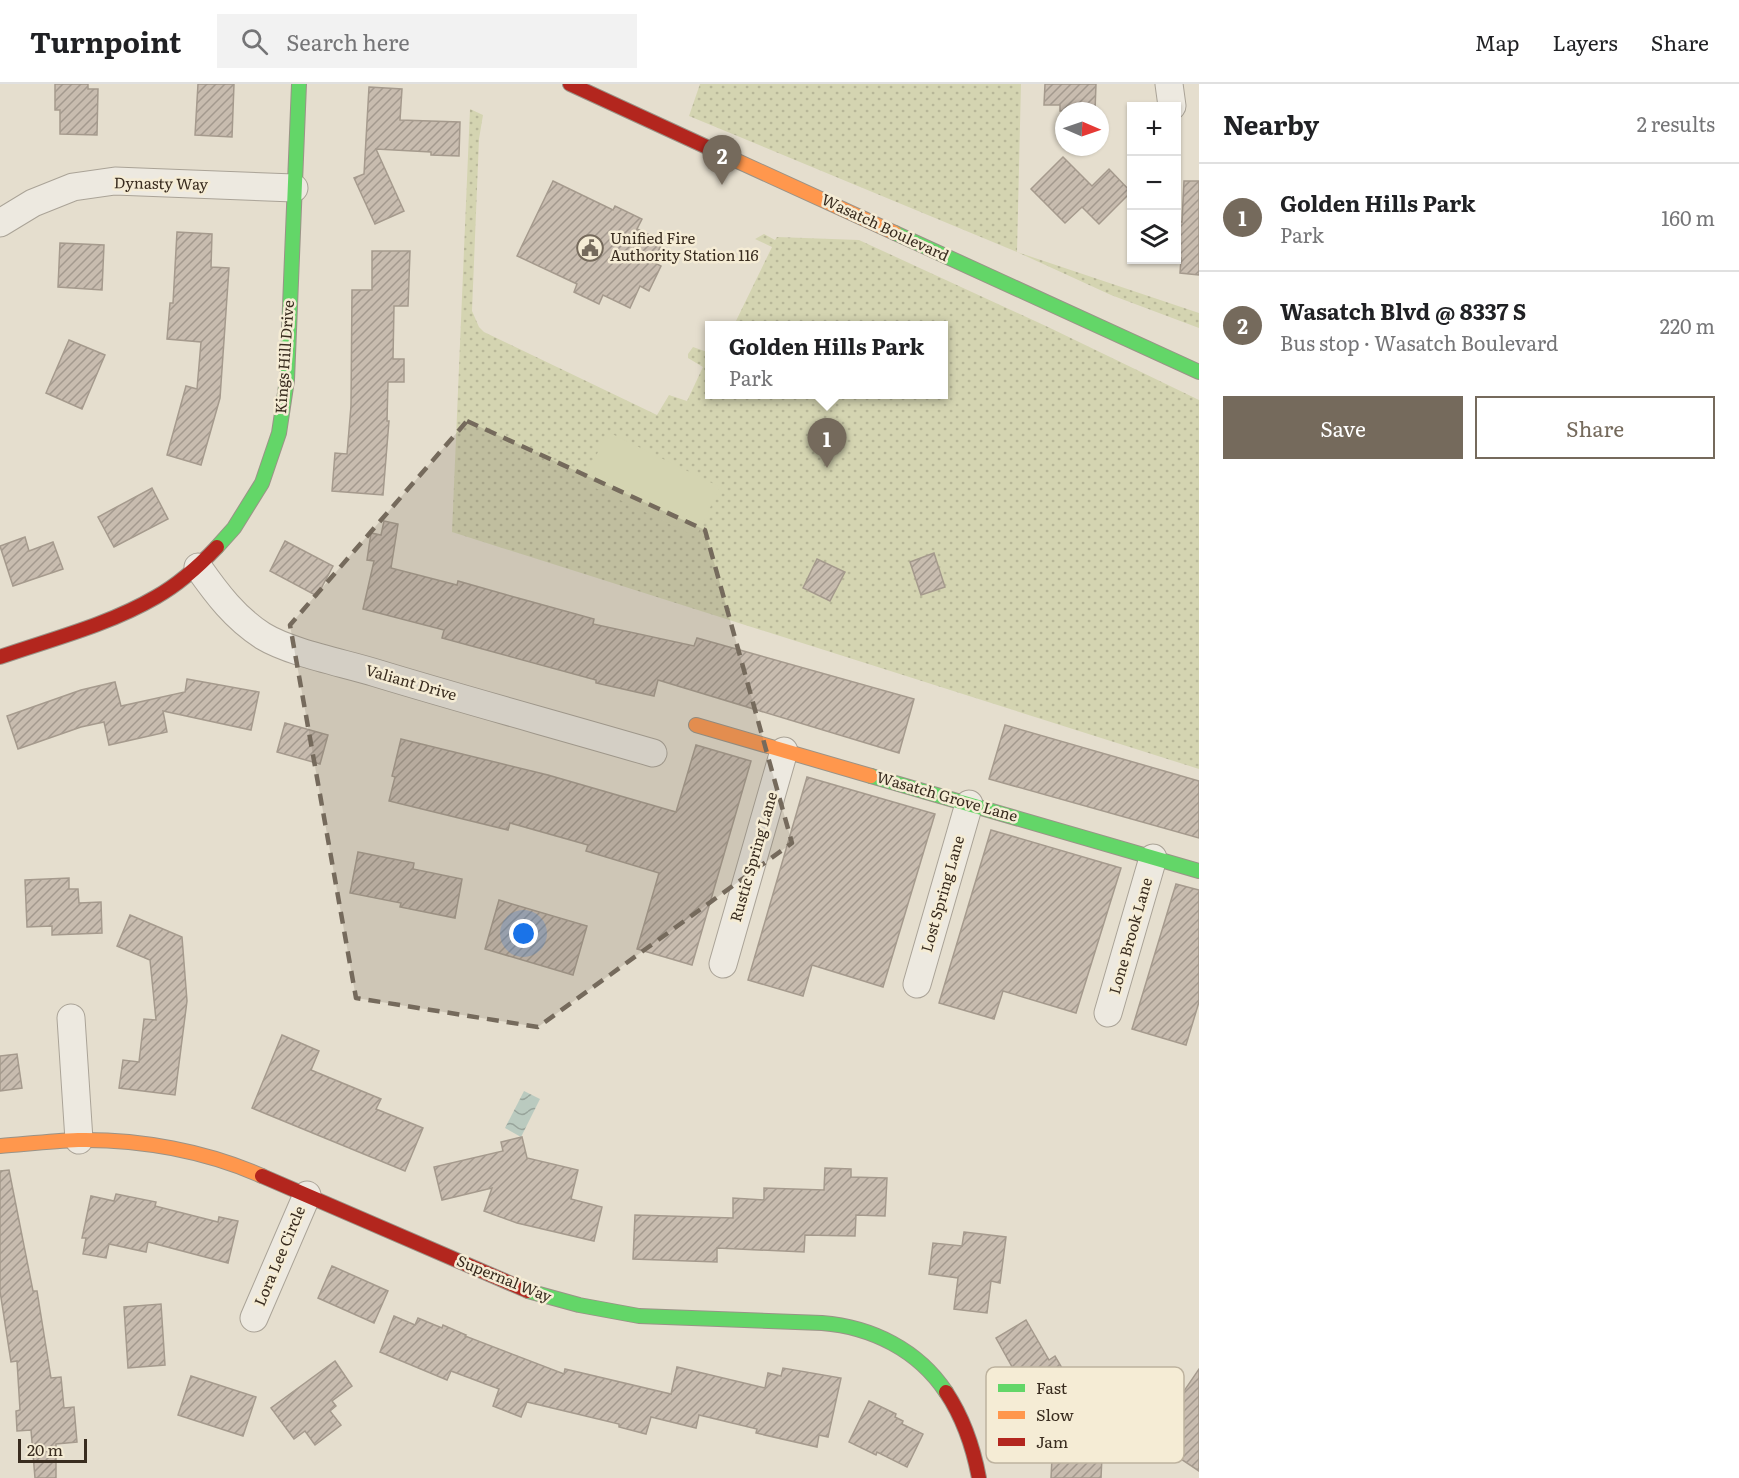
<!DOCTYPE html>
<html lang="en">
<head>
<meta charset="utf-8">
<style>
	:root { --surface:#fff; --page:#f2f2f2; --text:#202124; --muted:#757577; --line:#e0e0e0; --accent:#756a5c }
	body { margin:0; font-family:Literata,serif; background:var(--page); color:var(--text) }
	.controls { position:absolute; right:18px; top:18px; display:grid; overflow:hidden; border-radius:0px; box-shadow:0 2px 4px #0004 }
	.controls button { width:54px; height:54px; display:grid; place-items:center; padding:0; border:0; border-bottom:2px solid var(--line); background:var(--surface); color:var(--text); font:30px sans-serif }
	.compass { position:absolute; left:1055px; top:18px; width:54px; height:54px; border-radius:50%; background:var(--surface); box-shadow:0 2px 4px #0004; rotate:92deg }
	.scale { position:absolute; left:18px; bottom:15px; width:69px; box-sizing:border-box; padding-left:6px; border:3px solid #392c1f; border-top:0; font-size:16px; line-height:21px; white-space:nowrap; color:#392c1f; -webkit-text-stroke:4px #f5ecd5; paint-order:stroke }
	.you { position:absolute; left:524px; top:850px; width:21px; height:21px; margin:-15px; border:4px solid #fff; border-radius:50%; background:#1a73e8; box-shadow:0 0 0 9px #1a73e833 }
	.badge { display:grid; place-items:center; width:39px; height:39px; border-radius:50%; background:var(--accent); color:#fff; font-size:20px; font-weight:700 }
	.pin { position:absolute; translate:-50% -50px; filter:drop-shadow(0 2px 3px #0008) }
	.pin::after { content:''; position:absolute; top:32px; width:21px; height:18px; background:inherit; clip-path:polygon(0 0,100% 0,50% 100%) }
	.popup { position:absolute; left:705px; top:237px; width:243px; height:78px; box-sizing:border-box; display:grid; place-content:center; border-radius:0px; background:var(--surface); filter:drop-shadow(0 2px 4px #0005); font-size:20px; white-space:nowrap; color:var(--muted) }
	.popup b { font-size:22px; color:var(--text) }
	.popup::after { content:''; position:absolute; left:50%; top:100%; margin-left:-12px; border:12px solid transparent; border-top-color:var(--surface) }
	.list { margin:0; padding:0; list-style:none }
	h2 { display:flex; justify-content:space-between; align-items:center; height:78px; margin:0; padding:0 24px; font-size:26px }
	h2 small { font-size:20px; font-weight:400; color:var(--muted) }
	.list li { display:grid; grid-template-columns:39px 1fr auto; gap:18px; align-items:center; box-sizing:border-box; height:108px; padding:0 24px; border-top:2px solid var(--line) }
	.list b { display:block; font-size:22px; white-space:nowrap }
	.list p { margin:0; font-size:20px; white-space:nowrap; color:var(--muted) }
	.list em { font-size:20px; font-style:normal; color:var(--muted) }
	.actions { display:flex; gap:12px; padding:18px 24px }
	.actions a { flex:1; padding:14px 0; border:2px solid var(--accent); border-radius:0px; text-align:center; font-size:21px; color:var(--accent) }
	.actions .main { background:var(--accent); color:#fff }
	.icon { flex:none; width:33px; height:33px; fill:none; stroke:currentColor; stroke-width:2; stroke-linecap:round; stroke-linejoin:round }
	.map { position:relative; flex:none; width:1199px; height:1394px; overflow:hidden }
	header { display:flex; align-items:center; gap:36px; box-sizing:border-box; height:84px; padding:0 30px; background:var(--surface); border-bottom:2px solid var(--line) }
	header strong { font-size:28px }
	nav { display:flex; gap:33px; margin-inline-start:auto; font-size:21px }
	.search { width:420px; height:54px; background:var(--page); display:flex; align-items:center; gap:15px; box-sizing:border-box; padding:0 21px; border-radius:0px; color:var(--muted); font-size:22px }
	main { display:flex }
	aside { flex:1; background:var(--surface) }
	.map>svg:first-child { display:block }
	.green { fill:url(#green-dots) }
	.pitch { fill:#d4d4b1 }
	.water { fill:url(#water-waves) }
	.building { fill:url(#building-hatch); stroke:#a59a8d; stroke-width:1.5 }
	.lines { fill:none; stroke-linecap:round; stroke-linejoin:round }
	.street-casing { stroke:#aaa397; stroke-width:29 }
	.fast-casing { stroke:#9a9387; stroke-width:16 }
	.slow-casing { stroke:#9a9387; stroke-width:16 }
	.jam-casing { stroke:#9a9387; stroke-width:16 }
	.street { stroke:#ede9e0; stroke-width:27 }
	.fast { stroke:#63d668; stroke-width:14 }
	.slow { stroke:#ff974d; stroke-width:14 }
	.jam { stroke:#b3261e; stroke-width:14 }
	.marked { fill:#756a5c; fill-opacity:0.2; stroke:#756a5c; stroke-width:4.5; stroke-dasharray:12 8; stroke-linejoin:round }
	.labels { text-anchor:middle; stroke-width:5; stroke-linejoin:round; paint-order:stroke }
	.street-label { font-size:15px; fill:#392c1f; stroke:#f5ecd5 }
	.poi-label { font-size:15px; fill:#392c1f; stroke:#f5ecd5; text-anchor:start }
	.key { fill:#f5ecd5; stroke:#bdb29e; stroke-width:1.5 }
	.key-label { font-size:16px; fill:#392c1f }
</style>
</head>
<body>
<header>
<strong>Turnpoint</strong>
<div class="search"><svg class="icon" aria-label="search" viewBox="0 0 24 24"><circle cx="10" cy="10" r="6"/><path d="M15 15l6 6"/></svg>Search here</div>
<nav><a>Map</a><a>Layers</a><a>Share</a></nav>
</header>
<main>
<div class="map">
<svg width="1199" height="1394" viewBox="0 0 1199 1394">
	<defs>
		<pattern id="green-dots" width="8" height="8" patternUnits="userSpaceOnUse" patternTransform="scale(1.5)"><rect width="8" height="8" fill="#d4d4b1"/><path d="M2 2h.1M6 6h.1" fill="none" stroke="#b7b698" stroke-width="1.8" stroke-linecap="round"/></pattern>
		<pattern id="water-waves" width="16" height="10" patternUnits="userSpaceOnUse" patternTransform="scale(1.5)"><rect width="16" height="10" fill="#bacabf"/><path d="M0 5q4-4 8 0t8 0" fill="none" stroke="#98a49b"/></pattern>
		<pattern id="building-hatch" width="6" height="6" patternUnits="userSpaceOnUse" patternTransform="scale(1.5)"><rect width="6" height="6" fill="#c8bcaf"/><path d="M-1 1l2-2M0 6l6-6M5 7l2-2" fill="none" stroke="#a3998e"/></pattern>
	</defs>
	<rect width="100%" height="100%" fill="#e5dece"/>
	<!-- green -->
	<g class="green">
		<path d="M 700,0 L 1021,0 L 1017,168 L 1199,229 L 1199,244 L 1111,211 L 1017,168 L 689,32 Z"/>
		<path d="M 470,25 L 483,31 L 479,55 L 472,227 L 479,243 L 484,248 L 657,331 L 669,311 L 687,317 L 703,283 L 688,274 L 688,270 L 693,263 L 710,269 L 710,310 L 944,310 L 944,242 L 734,241 L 772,163 L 755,155 L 764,150 L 775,156 L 777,153 L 859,156 L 1048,243 L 1199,316 L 1199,685 L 452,448 Z"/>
	</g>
	<!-- pitch -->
	<path class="pitch" d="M 608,348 L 720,403 L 696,453 L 583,398 Z"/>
	<!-- water -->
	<path class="water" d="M 524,1007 L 540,1015 L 521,1053 L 505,1044 Z"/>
	<!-- building -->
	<g class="building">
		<path d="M 55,0 L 88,0 L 88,5 L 98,5 L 97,51 L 60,50 L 60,26 L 55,26 Z"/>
		<path d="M 198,0 L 234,0 L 232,53 L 195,51 Z"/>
		<path d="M 1045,0 L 1096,0 L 1095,27 L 1060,27 L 1060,21 L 1044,21 Z"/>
		<path d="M 369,3 L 402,5 L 400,36 L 460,38 L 459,72 L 431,71 L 431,68 L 376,65 L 404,127 L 375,140 L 354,94 L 364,90 Z"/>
		<path d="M 1063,73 L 1092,102 L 1109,85 L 1131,108 L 1099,140 L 1082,123 L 1065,139 L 1031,105 Z"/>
		<path d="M 553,97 L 613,126 L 615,122 L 642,135 L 637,145 L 663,157 L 653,178 L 661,182 L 649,207 L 640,202 L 630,224 L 603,211 L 599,220 L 574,208 L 577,200 L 517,172 Z"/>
		<path d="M 1184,97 L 1199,97 L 1199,191 L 1180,189 L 1181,174 L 1176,174 L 1176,137 L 1182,138 Z"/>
		<path d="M 177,148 L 212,150 L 211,183 L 229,184 L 220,314 L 201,381 L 167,371 L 186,302 L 197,305 L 201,258 L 167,255 L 170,219 L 173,219 Z"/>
		<path d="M 60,159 L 104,161 L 102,206 L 58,203 Z"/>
		<path d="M 372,167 L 410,167 L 408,222 L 394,222 L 393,275 L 404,275 L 404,298 L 388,298 L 387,337 L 389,337 L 383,411 L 332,407 L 335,369 L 347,370 L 351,322 L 352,206 L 372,206 Z"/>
		<path d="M 69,256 L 105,271 L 82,325 L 46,309 Z"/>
		<path d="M 152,404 L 168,435 L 114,463 L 98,433 Z"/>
		<path d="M 384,437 L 398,440 L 391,484 L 457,501 L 458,497 L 518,514 L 594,535 L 593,540 L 694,562 L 697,554 L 914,615 L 899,669 L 658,596 L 654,612 L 596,599 L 596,596 L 442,554 L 444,546 L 363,525 L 374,477 L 367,476 L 371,449 L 381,451 Z"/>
		<path d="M 25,453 L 29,467 L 53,458 L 63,485 L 13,502 L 0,462 Z"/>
		<path d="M 285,457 L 333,482 L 317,512 L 270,487 Z"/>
		<path d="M 934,469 L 945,503 L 921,511 L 910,478 Z"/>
		<path d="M 817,475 L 845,488 L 830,517 L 803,504 Z"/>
		<path d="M 187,595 L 259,608 L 251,646 L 163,627 L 167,648 L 109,661 L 104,638 L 81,643 L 18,665 L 7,632 L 81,606 L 115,598 L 121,622 L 185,608 Z"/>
		<path d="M 285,639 L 328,651 L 320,680 L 277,668 Z"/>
		<path d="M 1005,641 L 1199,697 L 1199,754 L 989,695 Z"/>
		<path d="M 401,655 L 548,691 L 676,728 L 696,661 L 751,677 L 692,881 L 637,865 L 659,789 L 586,767 L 588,761 L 510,739 L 508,746 L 389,717 L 395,693 L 392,692 Z"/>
		<path d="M 807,693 L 935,730 L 883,903 L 812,881 L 803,912 L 748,896 Z"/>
		<path d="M 991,746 L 1121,784 L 1076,929 L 1003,907 L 994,935 L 939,919 Z"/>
		<path d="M 358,768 L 414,779 L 413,785 L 462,795 L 455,834 L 400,823 L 401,819 L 350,809 Z"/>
		<path d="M 69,794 L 69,805 L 78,805 L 79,819 L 101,818 L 102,849 L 52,851 L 52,842 L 27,843 L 25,796 Z"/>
		<path d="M 1176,800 L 1199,806 L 1199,918 L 1186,961 L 1132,945 Z"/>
		<path d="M 499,816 L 587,842 L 573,891 L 485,865 Z"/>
		<path d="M 130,831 L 182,853 L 187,917 L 175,1011 L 119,1004 L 123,976 L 139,978 L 144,935 L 156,936 L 150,876 L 117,862 Z"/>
		<path d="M 282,951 L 319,967 L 311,986 L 381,1015 L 376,1025 L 423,1044 L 405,1087 L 252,1024 Z"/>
		<path d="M 17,970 L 22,1004 L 0,1007 L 0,972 Z"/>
		<path d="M 522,1053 L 527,1074 L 578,1086 L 571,1115 L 602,1123 L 594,1157 L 517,1139 L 484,1127 L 492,1104 L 442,1116 L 434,1083 L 503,1067 L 501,1058 Z"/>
		<path d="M 825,1084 L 851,1085 L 851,1093 L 887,1094 L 885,1132 L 856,1131 L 855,1152 L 805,1151 L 804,1168 L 717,1164 L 717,1178 L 633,1175 L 635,1131 L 733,1134 L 733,1114 L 764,1116 L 764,1104 L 824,1106 Z"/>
		<path d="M 9,1086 L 33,1207 L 37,1207 L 51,1294 L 61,1293 L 64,1324 L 74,1323 L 77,1358 L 56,1360 L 56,1394 L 35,1394 L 31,1346 L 17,1347 L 16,1327 L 20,1326 L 17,1277 L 11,1278 L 0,1207 L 0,1087 Z"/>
		<path d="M 116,1110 L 156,1118 L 155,1122 L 218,1138 L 219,1133 L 238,1137 L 228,1179 L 148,1158 L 146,1168 L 109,1160 L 106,1174 L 83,1170 L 86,1154 L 82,1154 L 91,1112 L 114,1117 Z"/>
		<path d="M 964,1148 L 1006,1153 L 1000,1199 L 991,1197 L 987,1229 L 954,1225 L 958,1194 L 929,1190 L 933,1159 L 962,1162 Z"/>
		<path d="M 332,1182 L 388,1207 L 374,1239 L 318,1214 Z"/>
		<path d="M 161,1220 L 165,1281 L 128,1284 L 124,1223 Z"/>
		<path d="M 394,1232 L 415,1241 L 418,1234 L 442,1244 L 443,1241 L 466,1251 L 465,1252 L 564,1290 L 565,1285 L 671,1310 L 677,1283 L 765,1304 L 768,1289 L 781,1292 L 783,1284 L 841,1294 L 828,1353 L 819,1351 L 817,1363 L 756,1349 L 757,1345 L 699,1331 L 696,1344 L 651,1333 L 646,1350 L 619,1343 L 619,1340 L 527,1318 L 521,1333 L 493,1322 L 499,1305 L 451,1287 L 447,1296 L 380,1268 Z"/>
		<path d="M 1026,1236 L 1049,1276 L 1055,1272 L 1069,1296 L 1026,1322 L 1009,1294 L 1016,1290 L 996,1254 Z"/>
		<path d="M 335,1277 L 352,1302 L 332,1317 L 336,1322 L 330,1327 L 341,1341 L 315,1361 L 305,1347 L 294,1355 L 271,1324 Z"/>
		<path d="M 1199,1285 L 1199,1387 L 1166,1365 L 1169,1361 L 1154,1351 Z"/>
		<path d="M 191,1292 L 256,1313 L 243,1352 L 178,1331 Z"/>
		<path d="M 869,1317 L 896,1330 L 895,1333 L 903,1337 L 902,1340 L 923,1350 L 907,1383 L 877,1368 L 876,1371 L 849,1358 Z"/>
		<path d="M 1053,1355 L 1085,1357 L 1085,1371 L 1102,1372 L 1101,1394 L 1051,1394 Z"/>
	</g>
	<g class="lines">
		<!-- street casing -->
		<g class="street-casing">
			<g id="street">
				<path d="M 1169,0 L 1172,22"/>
				<path d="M 0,139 L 33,119 L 73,103 L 115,97 L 294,104"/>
				<path d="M 198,483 C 217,510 235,534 263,552 C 291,569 344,579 376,589 C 468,617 561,642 653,669"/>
				<path d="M 723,880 L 784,667"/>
				<path d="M 917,900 L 969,720"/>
				<path d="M 1108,929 L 1153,774"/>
				<path d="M 71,934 L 79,1056"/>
				<path d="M 254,1234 L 307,1111"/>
			</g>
		</g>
		<!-- fast casing -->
		<g class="fast-casing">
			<g id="fast">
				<path d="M 895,149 L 1199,288"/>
				<path d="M 217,463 L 234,444 L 262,399 L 279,349 L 287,296 L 299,0"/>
				<path d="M 871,692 L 1199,787"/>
				<path d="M 528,1207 L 579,1221 L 639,1232 L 822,1239 C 872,1243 918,1266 946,1308"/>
			</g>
		</g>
		<!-- slow casing -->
		<g class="slow-casing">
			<g id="slow">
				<path d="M 722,70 L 895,149"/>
				<path d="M 696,641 L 871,692"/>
				<path d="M 0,1062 C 26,1060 52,1057 78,1056 C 140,1055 206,1067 262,1092"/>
			</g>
		</g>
		<!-- jam casing -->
		<g class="jam-casing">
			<g id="jam">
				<path d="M 570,0 L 722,70"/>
				<path d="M 0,573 C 52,555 108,541 156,513 C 179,500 199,482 217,463"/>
				<path d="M 262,1092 L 528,1207"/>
				<path d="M 946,1308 C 964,1335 973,1362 979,1394"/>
			</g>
		</g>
		<!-- street -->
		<use href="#street" class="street"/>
		<!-- fast -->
		<use href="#fast" class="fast"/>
		<!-- slow -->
		<use href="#slow" class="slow"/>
		<!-- jam -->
		<use href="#jam" class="jam"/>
	</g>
	<!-- marked area -->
	<path class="marked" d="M 467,337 L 705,446 L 792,759 L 538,943 L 356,914 L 290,541 Z"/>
	<!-- icons -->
	<defs>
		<g id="civic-ring" transform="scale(1.35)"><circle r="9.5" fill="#f5ecd5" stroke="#756a5c" stroke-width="1.5"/><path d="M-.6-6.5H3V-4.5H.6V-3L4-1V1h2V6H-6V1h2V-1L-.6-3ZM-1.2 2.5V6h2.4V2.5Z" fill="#756a5c"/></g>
	</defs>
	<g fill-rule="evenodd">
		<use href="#civic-ring" x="590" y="164"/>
	</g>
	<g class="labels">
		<!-- street labels -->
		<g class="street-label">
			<text transform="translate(161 100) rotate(1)" y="5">Dynasty Way</text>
			<text transform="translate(885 144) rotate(25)" y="5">Wasatch Boulevard</text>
			<text transform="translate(285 273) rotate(-86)" y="5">Kings Hill Drive</text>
			<text transform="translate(411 599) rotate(16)" y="5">Valiant Drive</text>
			<text transform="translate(947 713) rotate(16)" y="5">Wasatch Grove Lane</text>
			<text transform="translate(754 773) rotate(-74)" y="5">Rustic Spring Lane</text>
			<text transform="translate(943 810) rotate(-74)" y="5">Lost Spring Lane</text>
			<text transform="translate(1131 852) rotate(-74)" y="5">Lone Brook Lane</text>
			<text transform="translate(280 1172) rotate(-67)" y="5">Lora Lee Circle</text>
			<text transform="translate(504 1195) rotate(22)" y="5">Supernal Way</text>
		</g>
		<!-- poi labels -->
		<g class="poi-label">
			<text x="610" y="160">Unified Fire<tspan x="610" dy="17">Authority Station 116</tspan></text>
		</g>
	</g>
	<!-- legend -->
	<rect x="986" y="1283" width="198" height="96" rx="9" class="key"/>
	<rect x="998" y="1300" width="27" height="8" fill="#63d668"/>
	<rect x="998" y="1327" width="27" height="8" fill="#ff974d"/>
	<rect x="998" y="1354" width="27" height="8" fill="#b3261e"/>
	<g class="key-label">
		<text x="1036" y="1310">Fast</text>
		<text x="1036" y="1337">Slow</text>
		<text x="1036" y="1364">Jam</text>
	</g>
</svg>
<div class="controls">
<button>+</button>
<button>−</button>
<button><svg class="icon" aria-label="layers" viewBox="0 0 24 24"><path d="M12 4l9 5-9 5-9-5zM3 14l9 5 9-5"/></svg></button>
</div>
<svg class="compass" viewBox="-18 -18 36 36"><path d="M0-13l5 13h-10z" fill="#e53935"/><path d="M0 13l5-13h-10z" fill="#757577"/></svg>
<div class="scale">20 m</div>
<div class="you"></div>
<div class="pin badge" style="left:827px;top:384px">1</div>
<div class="popup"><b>Golden Hills Park</b>Park</div>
<div class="pin badge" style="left:722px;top:101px">2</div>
</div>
<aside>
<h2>Nearby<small>2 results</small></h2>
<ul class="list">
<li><span class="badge">1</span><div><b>Golden Hills Park</b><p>Park</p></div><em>160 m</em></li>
<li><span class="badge">2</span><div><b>Wasatch Blvd @ 8337 S</b><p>Bus stop · Wasatch Boulevard</p></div><em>220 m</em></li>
</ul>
<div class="actions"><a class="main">Save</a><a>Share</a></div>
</aside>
</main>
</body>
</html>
